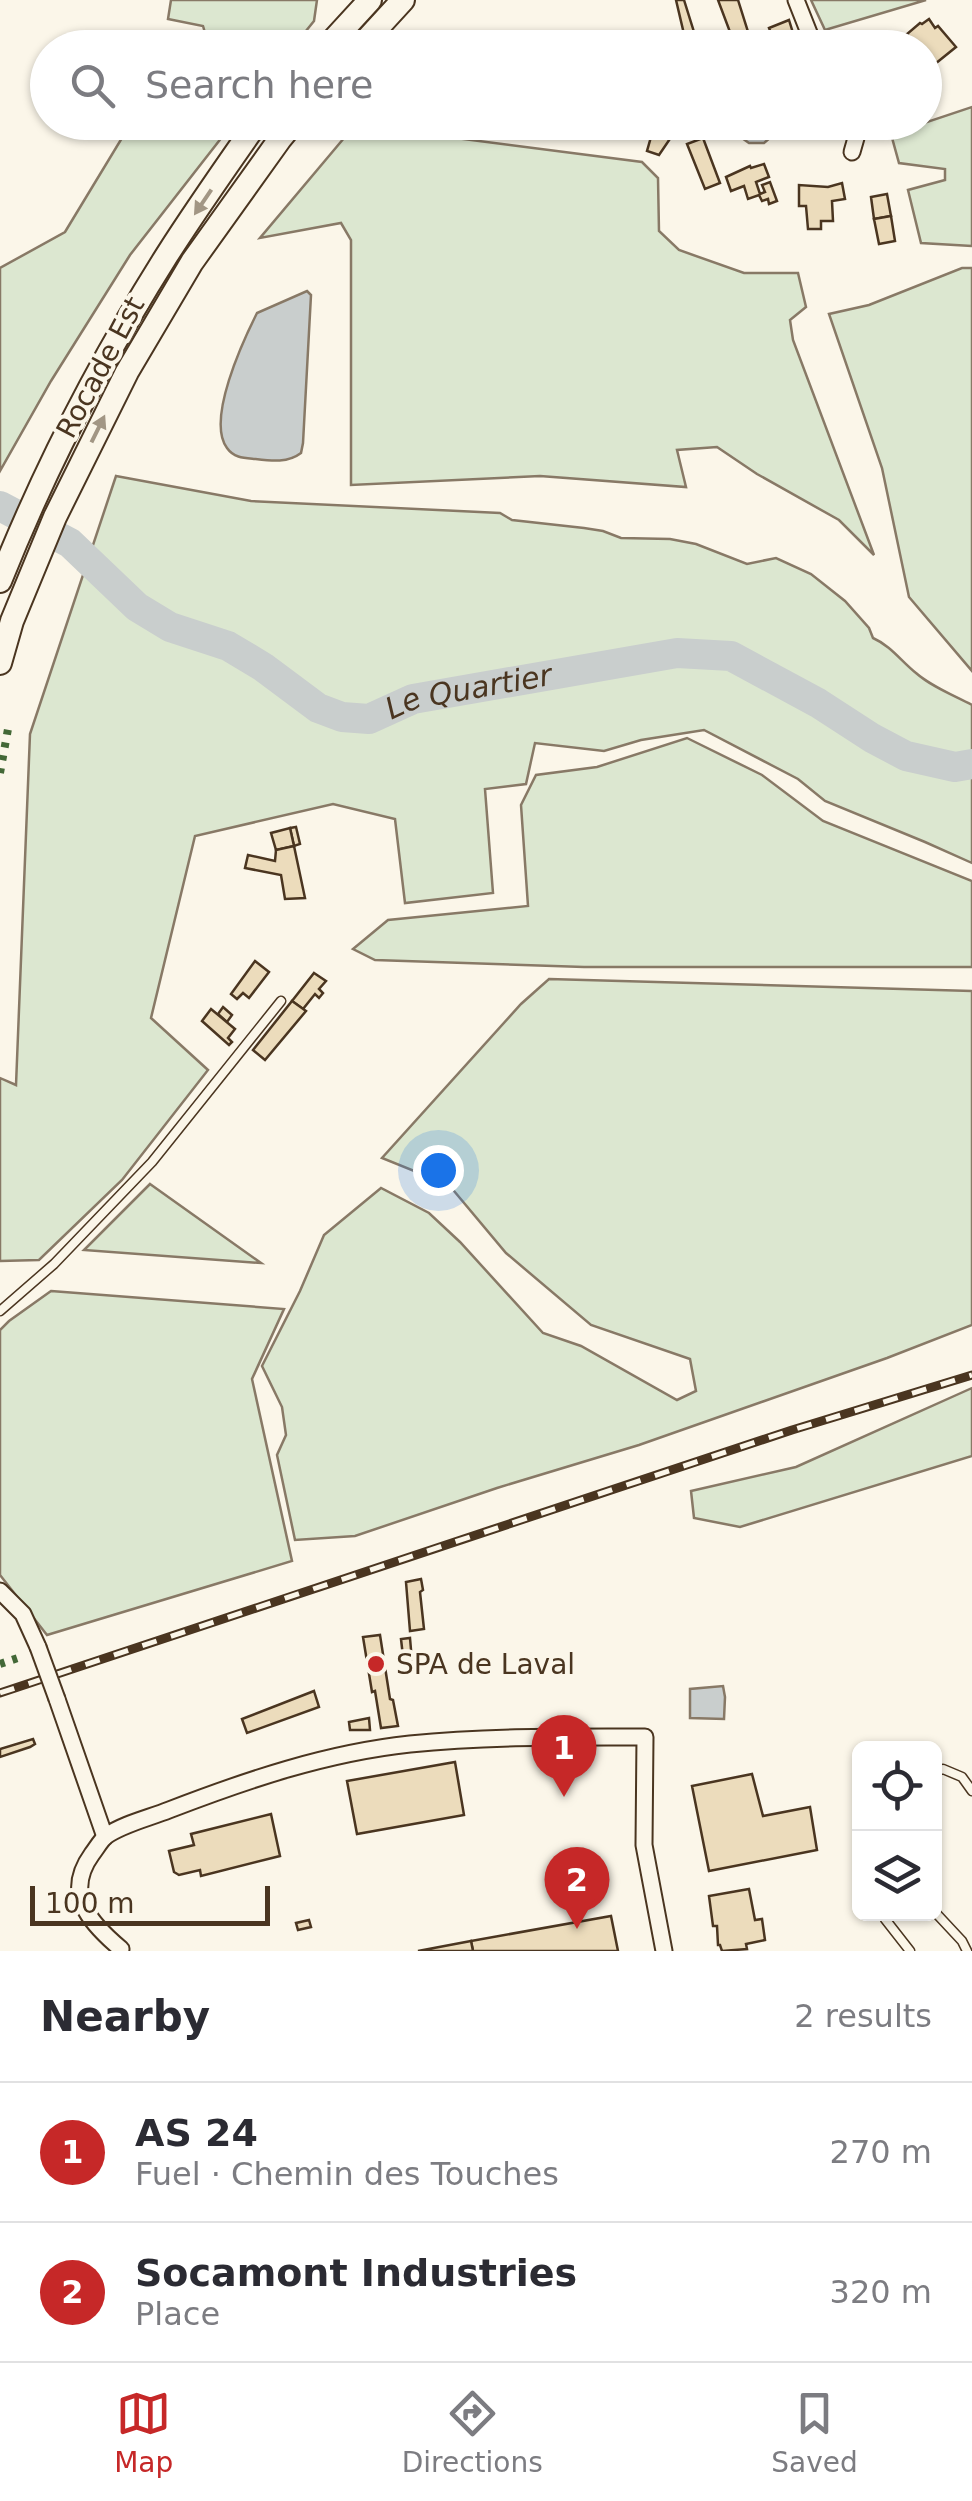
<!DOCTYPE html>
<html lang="en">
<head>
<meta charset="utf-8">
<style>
	:root { --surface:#fff; --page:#f2f2f3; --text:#2b2b33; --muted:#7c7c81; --line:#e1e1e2; --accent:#c62828 }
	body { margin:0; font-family:"DejaVu Sans",sans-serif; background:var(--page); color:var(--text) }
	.controls { position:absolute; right:30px; bottom:30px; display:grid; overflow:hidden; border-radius:15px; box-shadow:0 2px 8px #0004 }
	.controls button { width:90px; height:90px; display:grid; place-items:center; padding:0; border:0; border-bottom:2px solid var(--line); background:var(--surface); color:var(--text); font:50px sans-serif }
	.scale { position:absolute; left:30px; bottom:25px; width:240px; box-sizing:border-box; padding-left:10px; border:5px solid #4a3520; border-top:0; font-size:28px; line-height:35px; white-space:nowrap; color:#4a3520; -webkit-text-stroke:8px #fbf6e9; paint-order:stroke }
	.you { position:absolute; left:438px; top:1170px; width:35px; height:35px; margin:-25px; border:8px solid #fff; border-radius:50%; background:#1a73e8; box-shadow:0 0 0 15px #1a73e833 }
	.badge { display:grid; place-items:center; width:65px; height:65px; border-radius:50%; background:var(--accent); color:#fff; font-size:32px; font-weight:700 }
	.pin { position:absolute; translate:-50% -82px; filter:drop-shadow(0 2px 5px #0008) }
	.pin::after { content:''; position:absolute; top:52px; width:35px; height:30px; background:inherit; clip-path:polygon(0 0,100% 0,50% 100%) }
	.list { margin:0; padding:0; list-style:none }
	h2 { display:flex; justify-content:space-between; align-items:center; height:130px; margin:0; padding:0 40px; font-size:42px }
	h2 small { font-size:32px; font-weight:400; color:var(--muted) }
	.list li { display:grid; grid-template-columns:65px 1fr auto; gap:30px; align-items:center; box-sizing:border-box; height:140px; padding:0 40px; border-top:2px solid var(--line) }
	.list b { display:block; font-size:38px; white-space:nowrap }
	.list p { margin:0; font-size:32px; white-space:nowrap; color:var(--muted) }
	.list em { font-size:32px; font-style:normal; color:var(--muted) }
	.icon { flex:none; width:55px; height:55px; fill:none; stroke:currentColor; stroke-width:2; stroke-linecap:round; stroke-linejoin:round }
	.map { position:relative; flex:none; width:972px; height:1951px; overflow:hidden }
	.search { position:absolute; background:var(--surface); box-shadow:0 2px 8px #0004; left:30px; right:30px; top:30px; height:110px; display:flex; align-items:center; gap:25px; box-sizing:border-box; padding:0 35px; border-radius:55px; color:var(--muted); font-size:38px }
	.sheet { height:410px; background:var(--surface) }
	nav { display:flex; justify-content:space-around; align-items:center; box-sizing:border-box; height:140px; border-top:2px solid var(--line); background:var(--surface); font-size:28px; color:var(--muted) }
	nav a { display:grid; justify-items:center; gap:5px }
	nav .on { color:var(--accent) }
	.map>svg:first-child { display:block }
	.green { fill:#dce7d0; stroke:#887966; stroke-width:2.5 }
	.water { fill:#c9cecd; stroke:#887966; stroke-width:2.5 }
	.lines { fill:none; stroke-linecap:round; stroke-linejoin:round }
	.river { stroke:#c9cecd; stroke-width:30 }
	.building { fill:#ecdcbc; stroke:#4a3520; stroke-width:2.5 }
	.service-casing { stroke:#4a3520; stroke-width:11 }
	.minor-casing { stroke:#4a3520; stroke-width:19 }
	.primary-casing { stroke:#4a3520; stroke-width:26 }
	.service { stroke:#fbf6e9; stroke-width:8 }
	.minor { stroke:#fbf6e9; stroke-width:15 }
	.primary { stroke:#fbf6e9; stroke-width:22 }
	.rail-casing { stroke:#4a3520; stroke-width:9 }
	.rail { stroke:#fbf6e9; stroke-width:5; stroke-dasharray:15; stroke-linecap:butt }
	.minor-bridge-casing { stroke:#4a3520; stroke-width:19; stroke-linecap:butt }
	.minor-bridge { stroke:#fbf6e9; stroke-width:15 }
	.hedge { stroke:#436837; stroke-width:8; stroke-dasharray:5 8; stroke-linecap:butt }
	.oneway { fill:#a29684 }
	.poi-dot { fill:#c62828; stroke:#fbf6e9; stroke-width:4 }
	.labels { text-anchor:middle; stroke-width:8; stroke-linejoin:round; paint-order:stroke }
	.street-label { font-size:28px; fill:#4a3520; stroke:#fbf6e9 }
	.poi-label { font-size:28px; fill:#4a3520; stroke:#fbf6e9; text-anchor:start }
	.water-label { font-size:30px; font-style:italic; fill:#4a3520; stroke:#fbf6e9 }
</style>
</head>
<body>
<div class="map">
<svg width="972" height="1951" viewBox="0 0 972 1951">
	<rect width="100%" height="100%" fill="#fbf6e9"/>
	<!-- green -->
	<g class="green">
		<path d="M 171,0 L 317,0 L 314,21 L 293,47 L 193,48 L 208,43 L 203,26 L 168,19 Z"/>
		<path d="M 811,0 L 926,0 L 825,30 Z"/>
		<path d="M 972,107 L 972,246 L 921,243 L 908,190 L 945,180 L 945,169 L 899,163 L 891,134 Z"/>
		<path d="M 131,123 L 233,123 L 130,255 L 51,381 L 0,471 L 0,268 L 65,232 Z"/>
		<path d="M 355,125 L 642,162 L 658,178 L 659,231 L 679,250 L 744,273 L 798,273 L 806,307 L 790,320 L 793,340 L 874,555 L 839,520 L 757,474 L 717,447 L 677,450 L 686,487 L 540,476 L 351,485 L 351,240 L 341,223 L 260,238 Z"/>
		<path d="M 962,268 L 972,268 L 972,671 L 909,597 L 882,468 L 829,314 L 869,305 Z"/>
		<path d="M 116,476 L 251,501 L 500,513 L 512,520 L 584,528 L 603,531 L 621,538 L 670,539 L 696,544 L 747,564 L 776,558 L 811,574 L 845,601 L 869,628 L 873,638 C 891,646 901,661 916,673 C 932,687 953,695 972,705 L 972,863 L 925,842 L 825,801 L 798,779 L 704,730 L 641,740 L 604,751 L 535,743 L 526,784 L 485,789 L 493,893 L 405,903 L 395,819 L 333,804 L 195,836 L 151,1018 L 208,1070 L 122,1180 L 39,1260 L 0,1261 L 0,1078 L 16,1085 L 30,734 Z"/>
		<path d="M 687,738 L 762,775 L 823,821 L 972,881 L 972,967 L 584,967 L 375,960 L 353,949 L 388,920 L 528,906 L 521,805 L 536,775 L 597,767 Z"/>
		<path d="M 549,979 L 972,991 L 972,1325 L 887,1358 L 639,1445 L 497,1488 L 355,1536 L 295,1540 L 277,1455 L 286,1435 L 282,1407 L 262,1366 L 300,1291 L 324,1235 L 381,1188 L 429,1213 L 460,1242 L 543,1333 L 581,1346 L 677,1400 L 696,1391 L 690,1359 L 591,1325 L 506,1253 L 449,1185 L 382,1158 L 521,1004 Z"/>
		<path d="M 150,1184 L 261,1263 L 84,1250 Z"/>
		<path d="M 51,1291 L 284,1309 L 252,1379 L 292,1561 L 47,1635 L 0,1575 L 0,1330 L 9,1321 Z"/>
		<path d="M 972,1388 L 972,1456 L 740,1527 L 694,1518 L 691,1491 L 796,1467 Z"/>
	</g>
	<!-- water -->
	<g class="water">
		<path d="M 740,123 L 765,123 L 769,128 L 771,137 L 764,143 L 749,143 L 742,138 Z"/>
		<path d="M 307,291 L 311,295 L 303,443 L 301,453 C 288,463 272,461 255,459 C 244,458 234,458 227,448 C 206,420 243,341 257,313 Z"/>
		<path d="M 723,1686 L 725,1697 L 724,1719 L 690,1718 L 690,1689 Z"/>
	</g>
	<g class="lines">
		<!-- river -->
		<path class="river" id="s1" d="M 0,506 L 70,543 L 137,607 L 170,627 L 228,646 L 263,667 L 318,708 L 342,717 L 369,719 L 413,699 L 677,653 L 731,656 L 818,703 L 872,738 L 906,756 L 955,767 L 972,764"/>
	</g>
	<!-- building -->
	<g class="building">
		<path d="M 676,0 L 684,0 L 694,32 L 684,34 Z"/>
		<path d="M 718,0 L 738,0 L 749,35 L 733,40 Z"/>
		<path d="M 929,19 L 935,28 L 938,26 L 956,47 L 935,64 L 924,51 L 924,48 L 916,44 L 907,34 L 920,23 L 922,24 Z"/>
		<path d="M 789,20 L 793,33 L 774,41 L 769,28 Z"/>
		<path d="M 694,32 L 697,43 L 687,44 L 683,35 Z"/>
		<path d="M 720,40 L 720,48 L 687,48 L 687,44 Z"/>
		<path d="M 655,123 L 676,130 L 659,155 L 647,151 Z"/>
		<path d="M 703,138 L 720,183 L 705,189 L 687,144 Z"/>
		<path d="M 764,164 L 769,177 L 756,182 L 760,194 L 765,192 L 762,185 L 770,182 L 777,201 L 769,204 L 768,199 L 762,201 L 759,195 L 748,199 L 744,186 L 731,191 L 726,177 L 750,166 L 751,168 Z"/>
		<path d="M 842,183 L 845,199 L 832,201 L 833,221 L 821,221 L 821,229 L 808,229 L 806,206 L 799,206 L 799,185 L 828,187 Z"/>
		<path d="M 887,194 L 891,216 L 874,219 L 871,197 Z"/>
		<path d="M 891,216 L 895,241 L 879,244 L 874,219 Z"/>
		<path d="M 296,827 L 300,844 L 294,846 L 290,828 Z"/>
		<path d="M 290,828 L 294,846 L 276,850 L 271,833 Z"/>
		<path d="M 294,846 L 305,898 L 285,899 L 281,875 L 245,868 L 248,855 L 275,861 L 276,850 Z"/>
		<path d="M 255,961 L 269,972 L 249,998 L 243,993 L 237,999 L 231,994 Z"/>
		<path d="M 314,973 L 326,981 L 319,989 L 323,993 L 319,998 L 315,994 L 303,1009 L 292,1001 Z"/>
		<path d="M 292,1001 L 306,1011 L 265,1060 L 253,1050 Z"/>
		<path d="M 223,1007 L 232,1015 L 227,1022 L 218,1014 Z"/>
		<path d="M 211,1009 L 235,1029 L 228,1038 L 232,1042 L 229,1045 L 202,1021 Z"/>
		<path d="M 421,1579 L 423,1590 L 420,1592 L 424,1629 L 410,1631 L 406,1582 Z"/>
		<path d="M 380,1635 L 390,1699 L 393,1700 L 398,1726 L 381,1728 L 375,1691 L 372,1692 L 363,1637 Z"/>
		<path d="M 410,1638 L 413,1673 L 405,1674 L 401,1639 Z"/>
		<path d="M 314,1691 L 319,1707 L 247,1733 L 242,1719 Z"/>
		<path d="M 369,1718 L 370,1730 L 350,1730 L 349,1722 Z"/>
		<path d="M 33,1739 L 35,1744 L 30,1747 L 0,1757 L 0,1749 Z"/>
		<path d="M 455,1762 L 464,1815 L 357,1834 L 347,1781 Z"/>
		<path d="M 752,1774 L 763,1816 L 810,1807 L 817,1850 L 709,1871 L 692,1786 Z"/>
		<path d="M 271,1814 L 280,1856 L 201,1876 L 200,1870 L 179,1875 L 174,1872 L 169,1851 L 194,1845 L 191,1834 Z"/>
		<path d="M 749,1889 L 755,1920 L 762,1919 L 765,1940 L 746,1944 L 747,1949 L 722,1951 L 720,1945 L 718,1945 L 717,1926 L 713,1926 L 709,1896 Z"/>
		<path d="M 611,1916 L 618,1951 L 473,1951 L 471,1941 Z"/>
		<path d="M 309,1920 L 311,1927 L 298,1930 L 296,1923 Z"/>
		<path d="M 471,1941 L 473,1951 L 418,1951 Z"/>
	</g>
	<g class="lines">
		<!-- service casing -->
		<g class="service-casing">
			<g id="service">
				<path d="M 0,1311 L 54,1264 L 152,1162 L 281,1001"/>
				<path d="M 934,1772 L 943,1769 L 962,1777 L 972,1791"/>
				<path d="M 934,1911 L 962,1941 L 967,1951"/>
				<path d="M 883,1914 L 885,1919 L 910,1951"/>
			</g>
		</g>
		<!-- minor casing -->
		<g class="minor-casing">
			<g id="minor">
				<path d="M 796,0 L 815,48"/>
				<path d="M 852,152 L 856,138 L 855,122"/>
				<path d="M 0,1591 L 23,1614 L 38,1647"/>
				<path d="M 57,1699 L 105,1837"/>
				<path d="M 121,1949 C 90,1923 63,1894 92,1854 C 96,1849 101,1840 106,1836 C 123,1824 149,1818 169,1810 C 247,1780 326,1753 410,1744 C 488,1736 566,1737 645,1737 L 644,1845 L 664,1951"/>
			</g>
		</g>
		<!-- primary casing -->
		<g class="primary-casing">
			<g id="primary">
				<path d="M 326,48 L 370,0"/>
				<path d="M 359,48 L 403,0"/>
				<path d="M 0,581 C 45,468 102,358 167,255 C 193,214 221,174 249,134 L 259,122"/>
				<path d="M 0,663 L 12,621 L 55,517 L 127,372 L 192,262 L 280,139 L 294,122"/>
			</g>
		</g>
		<!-- service -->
		<use href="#service" class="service"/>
		<!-- minor -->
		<use href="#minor" class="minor"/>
		<!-- primary -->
		<use href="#primary" class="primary"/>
		<!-- rail casing -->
		<g class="rail-casing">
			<path id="rail" d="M 0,1693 L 792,1430 L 972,1375"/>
		</g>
		<!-- rail -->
		<use href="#rail" class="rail"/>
		<!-- minor-bridge casing -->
		<g class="minor-bridge-casing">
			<path id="minor-bridge" d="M 38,1647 L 57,1699"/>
		</g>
		<!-- minor-bridge -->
		<use href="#minor-bridge" class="minor-bridge"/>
		<!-- hedge -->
		<g class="hedge">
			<path d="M 0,773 L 8,729"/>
			<path d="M 0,1664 L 18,1658"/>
		</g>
	</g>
	<!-- one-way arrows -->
	<defs><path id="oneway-solid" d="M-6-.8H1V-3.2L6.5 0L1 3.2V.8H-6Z" transform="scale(2.5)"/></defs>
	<g class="oneway">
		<use href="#oneway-solid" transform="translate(203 202) rotate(124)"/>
		<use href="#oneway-solid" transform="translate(98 429) rotate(-64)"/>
	</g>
	<!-- markers -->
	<circle class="poi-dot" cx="376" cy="1664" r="10"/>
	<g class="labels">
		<!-- street labels -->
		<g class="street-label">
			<text transform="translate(100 367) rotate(-62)" y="10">Rocade Est</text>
		</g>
		<!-- poi labels -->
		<g class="poi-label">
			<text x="396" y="1674">SPA de Laval</text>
		</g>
		<!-- water labels -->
		<g class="water-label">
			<text dy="10" stroke="none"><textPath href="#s1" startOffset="538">Le Quartier</textPath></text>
		</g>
	</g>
</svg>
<div class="controls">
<button><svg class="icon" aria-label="locate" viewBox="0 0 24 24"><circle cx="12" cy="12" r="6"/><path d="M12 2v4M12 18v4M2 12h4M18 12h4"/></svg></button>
<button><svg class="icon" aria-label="layers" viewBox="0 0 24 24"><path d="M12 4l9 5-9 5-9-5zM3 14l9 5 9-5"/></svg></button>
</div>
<div class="scale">100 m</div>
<div class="you"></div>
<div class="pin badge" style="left:564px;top:1797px">1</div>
<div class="pin badge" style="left:577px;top:1929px">2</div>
<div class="search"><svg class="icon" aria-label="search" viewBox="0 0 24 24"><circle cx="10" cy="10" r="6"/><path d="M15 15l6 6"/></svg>Search here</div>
</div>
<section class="sheet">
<h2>Nearby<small>2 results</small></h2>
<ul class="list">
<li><span class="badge">1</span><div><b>AS 24</b><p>Fuel · Chemin des Touches</p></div><em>270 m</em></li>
<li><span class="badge">2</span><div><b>Socamont Industries</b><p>Place</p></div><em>320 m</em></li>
</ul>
</section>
<nav>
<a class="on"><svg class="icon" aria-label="map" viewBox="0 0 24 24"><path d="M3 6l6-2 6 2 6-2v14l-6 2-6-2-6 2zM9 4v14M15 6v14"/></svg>Map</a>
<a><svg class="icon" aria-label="directions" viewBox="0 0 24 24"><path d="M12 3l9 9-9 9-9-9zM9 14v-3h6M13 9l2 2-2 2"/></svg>Directions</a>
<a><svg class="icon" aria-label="saved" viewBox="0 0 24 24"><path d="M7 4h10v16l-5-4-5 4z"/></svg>Saved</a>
</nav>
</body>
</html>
